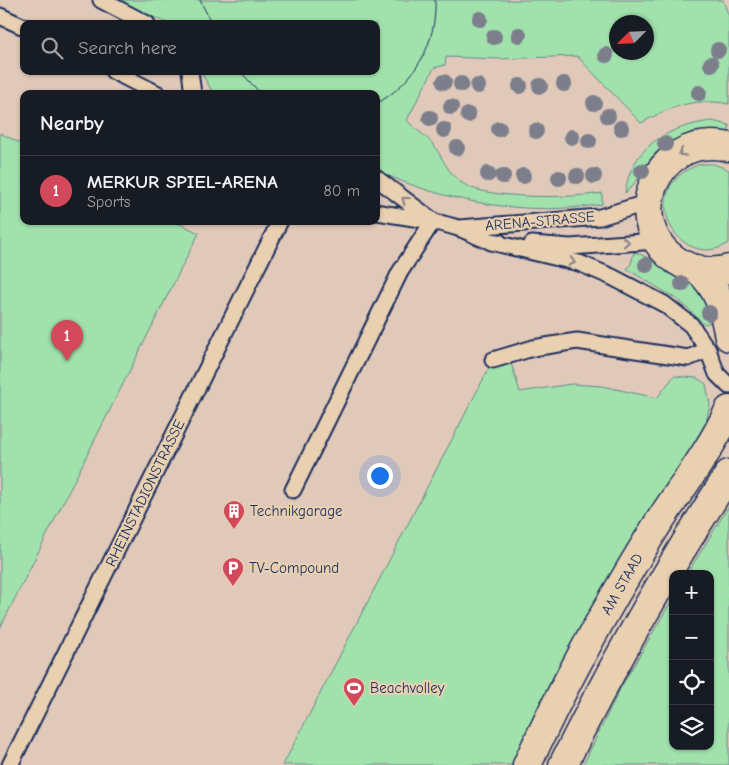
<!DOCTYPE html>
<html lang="en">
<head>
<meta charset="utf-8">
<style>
	:root { --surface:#171b24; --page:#242831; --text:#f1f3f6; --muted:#9ea1a6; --line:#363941; --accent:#d1495b }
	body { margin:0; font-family:"Comic Neue",sans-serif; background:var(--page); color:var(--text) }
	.controls { position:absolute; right:15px; bottom:15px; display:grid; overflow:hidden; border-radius:10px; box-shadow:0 1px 4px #0004 }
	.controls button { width:45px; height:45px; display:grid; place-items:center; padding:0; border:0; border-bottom:1px solid var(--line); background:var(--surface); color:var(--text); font:25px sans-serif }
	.compass { position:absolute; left:609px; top:15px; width:45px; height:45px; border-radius:50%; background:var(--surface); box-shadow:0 1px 4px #0004; rotate:246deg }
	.you { position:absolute; left:379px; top:475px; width:18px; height:18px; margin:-12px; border:4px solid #fff; border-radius:50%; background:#1a73e8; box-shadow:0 0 0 8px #1a73e833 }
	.badge { display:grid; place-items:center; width:32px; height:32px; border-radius:50%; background:var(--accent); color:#fff; font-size:16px; font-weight:700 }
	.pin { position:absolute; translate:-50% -41px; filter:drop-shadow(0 1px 2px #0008) }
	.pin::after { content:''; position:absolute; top:26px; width:18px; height:15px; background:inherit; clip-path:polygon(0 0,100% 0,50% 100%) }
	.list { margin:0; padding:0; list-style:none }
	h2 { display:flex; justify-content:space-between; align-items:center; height:65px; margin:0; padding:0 20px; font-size:21px }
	h2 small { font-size:16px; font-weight:400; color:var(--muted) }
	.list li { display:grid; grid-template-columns:32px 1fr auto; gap:15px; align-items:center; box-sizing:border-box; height:70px; padding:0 20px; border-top:1px solid var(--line) }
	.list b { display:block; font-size:19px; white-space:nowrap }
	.list p { margin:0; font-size:16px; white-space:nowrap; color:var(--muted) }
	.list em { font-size:16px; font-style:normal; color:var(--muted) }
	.icon { flex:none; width:28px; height:28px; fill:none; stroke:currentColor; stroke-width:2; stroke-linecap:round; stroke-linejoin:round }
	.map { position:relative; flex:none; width:729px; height:765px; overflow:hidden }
	.search { position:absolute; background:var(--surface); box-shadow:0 1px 4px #0004; left:20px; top:20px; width:360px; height:55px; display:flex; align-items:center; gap:12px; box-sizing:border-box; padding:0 18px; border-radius:10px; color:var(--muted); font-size:19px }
	.panel { position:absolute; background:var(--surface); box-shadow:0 1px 4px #0004; left:20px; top:90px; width:360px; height:135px; border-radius:10px }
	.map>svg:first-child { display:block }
	.green { fill:#a1e2ac; stroke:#5e8885; fill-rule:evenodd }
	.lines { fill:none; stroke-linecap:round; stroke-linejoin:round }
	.service-casing { stroke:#1b2f5e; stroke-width:19 }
	.tertiary-casing { stroke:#1b2f5e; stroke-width:31 }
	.service { stroke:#e9d0b1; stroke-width:15 }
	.tertiary { stroke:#e9d0b1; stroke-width:28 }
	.tram { stroke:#1b2f5e; stroke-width:1 }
	.tree { fill:#7b7e8c }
	.oneway { stroke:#828088 }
	.labels { text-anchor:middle; stroke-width:4; stroke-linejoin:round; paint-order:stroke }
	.street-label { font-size:15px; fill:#1b2f5e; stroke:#e9d0b1 }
	.poi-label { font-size:15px; fill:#1b2f5e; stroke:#e9d0b1; text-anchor:start }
</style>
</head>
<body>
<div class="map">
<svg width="729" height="765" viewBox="0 0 729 765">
	<rect width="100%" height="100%" fill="#e1c9ba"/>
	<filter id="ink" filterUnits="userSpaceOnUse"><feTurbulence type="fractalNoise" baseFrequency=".02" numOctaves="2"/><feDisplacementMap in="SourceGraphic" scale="10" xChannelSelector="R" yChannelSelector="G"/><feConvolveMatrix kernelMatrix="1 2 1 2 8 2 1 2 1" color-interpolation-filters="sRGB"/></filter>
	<g filter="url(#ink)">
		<!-- green -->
		<g class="green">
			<path d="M 116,0 L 723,0 L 729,17 L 729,104 C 694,97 671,107 641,123 L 577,56 L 499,59 L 446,57 L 445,65 L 434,68 L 407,120 C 414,129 424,134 432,143 C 443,157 447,173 462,183 C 484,200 575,198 602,193 L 602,204 C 529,217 442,202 376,170 L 376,94 L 214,94 L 200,71 L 376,71 L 376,24 L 169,24 ZM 616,22 L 646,22 L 646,52 L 616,52 Z"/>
			<path d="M 712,121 L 729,125 L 729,134 C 703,126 668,137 651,158 C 642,170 636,184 625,193 C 631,146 669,126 712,121 Z"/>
			<path d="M 0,133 L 24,145 L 24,221 L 174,221 L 199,233 L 0,628 Z"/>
			<path d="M 701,164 L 714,164 L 729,170 L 729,243 C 678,275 631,186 701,164 Z"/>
			<path d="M 634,252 C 651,258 688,277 698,289 C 706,298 710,311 715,321 L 704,324 L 680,301 L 627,269 L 631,264 Z"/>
			<path d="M 511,363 L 520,392 L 571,384 L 602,386 L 657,398 L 674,376 L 697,378 L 706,384 L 710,405 L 699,452 L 667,497 L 556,672 L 514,765 L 283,765 L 490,366 Z"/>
			<path d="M 729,506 L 729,765 L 583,765 L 620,689 L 673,598 L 673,746 L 710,746 L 710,574 L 687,574 Z"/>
		</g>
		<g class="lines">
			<!-- service casing -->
			<g class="service-casing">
				<g id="service">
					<path d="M 101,0 L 147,24"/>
					<path d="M 0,16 L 24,27"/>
					<path d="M 113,71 L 158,94"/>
					<path d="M 190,71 L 193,94"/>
					<path d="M 376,178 L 432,220"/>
					<path d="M 376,212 C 403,217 432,219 458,228 C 472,232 484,242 499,242"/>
					<path d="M 460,228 L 600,217 L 649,202"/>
					<path d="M 491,242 L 579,263 L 612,277 L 664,304 L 691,325 L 708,350 L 717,374 L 729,386"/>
					<path d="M 532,244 L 570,247 L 657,241"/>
					<path d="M 493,360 L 533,348 L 577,341 L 688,358 L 708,350"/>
					<path d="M 293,490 L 400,272 L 433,221"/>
					<path d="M 10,765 L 280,221"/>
				</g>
			</g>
			<!-- tertiary casing -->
			<g class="tertiary-casing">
				<g id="tertiary">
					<path d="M 729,147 C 653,130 616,230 684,265 C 698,272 714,273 729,269"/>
					<path d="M 697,269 C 719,288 724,310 729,337"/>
					<path d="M 527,765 C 563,685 606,608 652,533 C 677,492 709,454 729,410"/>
					<path d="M 563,765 C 613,664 668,568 729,474"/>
				</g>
			</g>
			<!-- service -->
			<use href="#service" class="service"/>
			<!-- tertiary -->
			<use href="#tertiary" class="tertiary"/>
			<!-- tram -->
			<g class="tram">
				<path d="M 200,0 L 212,24"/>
				<path d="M 240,71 L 261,94"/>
				<path d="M 376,104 C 415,82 437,44 435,0"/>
			</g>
		</g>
		<!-- trees -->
		<g class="tree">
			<circle cx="480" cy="19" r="8"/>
			<circle cx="519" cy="35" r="8"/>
			<circle cx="494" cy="37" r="8"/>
			<circle cx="718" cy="50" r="8"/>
			<circle cx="606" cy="55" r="8"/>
			<circle cx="711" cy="64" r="8"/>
			<circle cx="444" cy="82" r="8"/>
			<circle cx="461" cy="84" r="8"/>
			<circle cx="564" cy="84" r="8"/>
			<circle cx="478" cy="86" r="8"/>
			<circle cx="520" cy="86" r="8"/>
			<circle cx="540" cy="86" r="8"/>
			<circle cx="699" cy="93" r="8"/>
			<circle cx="594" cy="103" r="8"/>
			<circle cx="451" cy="107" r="8"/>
			<circle cx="468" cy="115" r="8"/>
			<circle cx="608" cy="116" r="8"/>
			<circle cx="430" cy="118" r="8"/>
			<circle cx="621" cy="128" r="8"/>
			<circle cx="499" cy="129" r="8"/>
			<circle cx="444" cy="130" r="8"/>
			<circle cx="536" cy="131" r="8"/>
			<circle cx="572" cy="137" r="8"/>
			<circle cx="589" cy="141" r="8"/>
			<circle cx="665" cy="144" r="8"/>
			<circle cx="457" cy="148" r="8"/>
			<circle cx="642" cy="171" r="8"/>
			<circle cx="488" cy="174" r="8"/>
			<circle cx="503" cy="176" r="8"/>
			<circle cx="523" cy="176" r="8"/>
			<circle cx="577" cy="176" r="8"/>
			<circle cx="594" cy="176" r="8"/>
			<circle cx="559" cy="178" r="8"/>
			<circle cx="646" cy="265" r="8"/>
			<circle cx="682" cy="284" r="8"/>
			<circle cx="709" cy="313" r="8"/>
		</g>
		<!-- one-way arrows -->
		<defs><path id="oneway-chevron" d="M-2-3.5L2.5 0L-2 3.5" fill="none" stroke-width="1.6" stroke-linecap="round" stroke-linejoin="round" transform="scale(1.25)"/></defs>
		<g class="oneway">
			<use href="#oneway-chevron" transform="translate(682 153) rotate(152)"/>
			<use href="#oneway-chevron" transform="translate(405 200) rotate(-143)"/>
			<use href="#oneway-chevron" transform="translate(626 242) rotate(-5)"/>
			<use href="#oneway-chevron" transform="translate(572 262) rotate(14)"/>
		</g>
	</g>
	<!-- icons -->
	<defs>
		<g id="building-pin" transform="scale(1.125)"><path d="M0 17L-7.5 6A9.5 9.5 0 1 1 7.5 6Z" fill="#d1495b" stroke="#e9d0b1"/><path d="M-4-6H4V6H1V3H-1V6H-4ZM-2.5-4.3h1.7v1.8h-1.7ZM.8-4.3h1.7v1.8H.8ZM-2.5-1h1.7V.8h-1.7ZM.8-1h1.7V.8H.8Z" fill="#fff"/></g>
		<g id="parking-pin" transform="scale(1.125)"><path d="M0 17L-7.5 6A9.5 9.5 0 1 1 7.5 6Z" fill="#d1495b" stroke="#e9d0b1"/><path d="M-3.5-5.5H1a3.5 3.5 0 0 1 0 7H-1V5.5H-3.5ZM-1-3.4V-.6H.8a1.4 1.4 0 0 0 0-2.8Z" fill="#fff"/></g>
		<g id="stadium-pin" transform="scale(1.125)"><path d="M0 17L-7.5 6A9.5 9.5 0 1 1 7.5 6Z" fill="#d1495b" stroke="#e9d0b1"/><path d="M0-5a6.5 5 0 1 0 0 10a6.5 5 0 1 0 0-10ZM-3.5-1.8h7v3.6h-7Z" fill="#fff"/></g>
	</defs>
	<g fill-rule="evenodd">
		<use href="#building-pin" x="234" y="511"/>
		<use href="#parking-pin" x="233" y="568"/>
		<use href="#stadium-pin" x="354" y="688"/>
	</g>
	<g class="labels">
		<!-- street labels -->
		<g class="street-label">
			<text transform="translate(540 221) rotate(-5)" y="5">ARENA-STRASSE</text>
			<text transform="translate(145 493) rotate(-64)" y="5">RHEINSTADIONSTRASSE</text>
			<text transform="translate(622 584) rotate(-60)" y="5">AM STAAD</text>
		</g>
		<!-- poi labels -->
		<g class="poi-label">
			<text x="250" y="516">Technikgarage</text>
			<text x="249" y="573">TV-Compound</text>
			<text x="370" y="693">Beachvolley</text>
		</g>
	</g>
</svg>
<div class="controls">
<button>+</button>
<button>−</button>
<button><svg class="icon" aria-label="locate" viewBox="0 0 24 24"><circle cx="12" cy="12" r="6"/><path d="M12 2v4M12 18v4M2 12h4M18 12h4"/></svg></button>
<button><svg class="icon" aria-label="layers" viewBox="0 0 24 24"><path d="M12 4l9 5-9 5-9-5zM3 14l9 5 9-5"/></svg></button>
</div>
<svg class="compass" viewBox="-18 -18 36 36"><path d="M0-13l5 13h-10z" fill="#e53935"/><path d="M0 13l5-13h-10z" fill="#9ea1a6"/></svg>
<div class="you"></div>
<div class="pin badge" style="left:67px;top:361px">1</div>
<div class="search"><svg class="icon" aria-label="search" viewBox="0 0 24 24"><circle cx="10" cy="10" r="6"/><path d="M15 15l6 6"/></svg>Search here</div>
<section class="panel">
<h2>Nearby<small></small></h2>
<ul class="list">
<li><span class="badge">1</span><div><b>MERKUR SPIEL-ARENA</b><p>Sports</p></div><em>80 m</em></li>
</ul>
</section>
</div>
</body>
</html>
